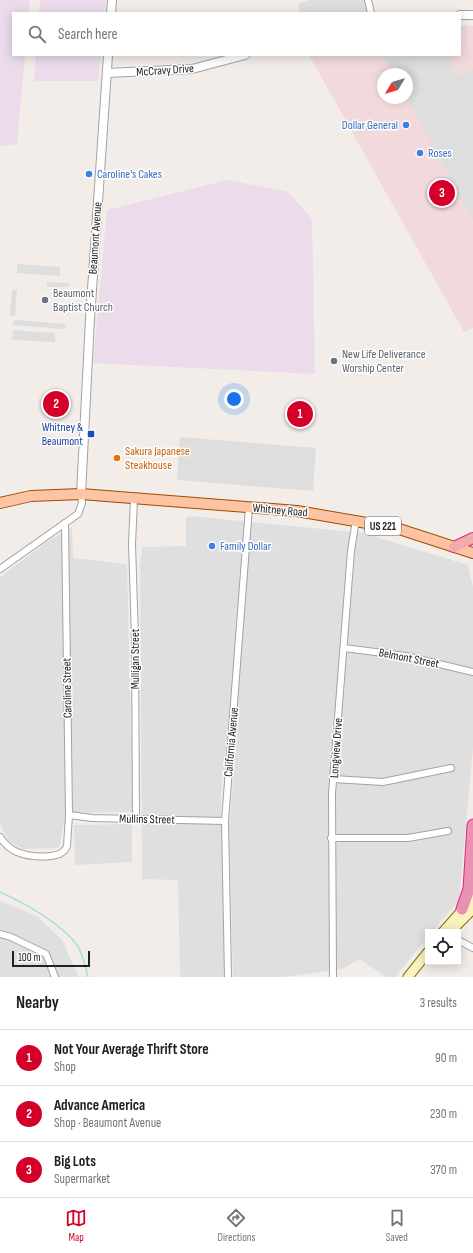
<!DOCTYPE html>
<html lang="en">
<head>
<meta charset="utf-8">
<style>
	:root { --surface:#fff; --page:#f6f6f6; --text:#202124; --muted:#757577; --line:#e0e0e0; --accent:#d40029 }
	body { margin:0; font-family:"Sofia Sans Condensed",sans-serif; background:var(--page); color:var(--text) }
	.controls { position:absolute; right:12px; bottom:12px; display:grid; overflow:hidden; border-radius:0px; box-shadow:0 2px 10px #0003 }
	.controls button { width:36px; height:36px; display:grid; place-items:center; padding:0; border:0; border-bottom:1px solid var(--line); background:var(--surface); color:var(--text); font:20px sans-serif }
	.compass { position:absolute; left:377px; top:68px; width:36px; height:36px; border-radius:50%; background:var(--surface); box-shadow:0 2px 10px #0003; rotate:232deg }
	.scale { position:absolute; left:12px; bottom:10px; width:78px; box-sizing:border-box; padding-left:4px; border:2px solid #222; border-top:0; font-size:11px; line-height:14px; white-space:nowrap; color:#222; -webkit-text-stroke:3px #fff; paint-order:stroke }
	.you { position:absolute; left:234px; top:399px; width:14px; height:14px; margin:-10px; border:3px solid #fff; border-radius:50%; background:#1a73e8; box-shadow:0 0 0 6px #1a73e833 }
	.badge { display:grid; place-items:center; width:26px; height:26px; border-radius:50%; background:var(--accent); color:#fff; font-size:13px; font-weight:700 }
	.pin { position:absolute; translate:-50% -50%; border:2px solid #fff; box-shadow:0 1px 4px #0006 }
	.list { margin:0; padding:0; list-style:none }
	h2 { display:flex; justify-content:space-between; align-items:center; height:52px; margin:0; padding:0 16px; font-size:17px }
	h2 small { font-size:13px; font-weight:400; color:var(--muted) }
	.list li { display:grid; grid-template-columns:26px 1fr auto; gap:12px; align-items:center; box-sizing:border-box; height:56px; padding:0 16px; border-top:1px solid var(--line) }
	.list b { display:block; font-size:15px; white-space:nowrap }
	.list p { margin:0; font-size:13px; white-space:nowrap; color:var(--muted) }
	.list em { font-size:13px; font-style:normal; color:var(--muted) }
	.icon { flex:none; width:22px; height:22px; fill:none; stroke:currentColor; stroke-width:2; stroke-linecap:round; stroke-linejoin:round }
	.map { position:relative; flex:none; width:473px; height:977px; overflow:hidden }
	.search { position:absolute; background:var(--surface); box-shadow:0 2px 10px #0003; left:12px; right:12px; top:12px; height:44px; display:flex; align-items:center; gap:10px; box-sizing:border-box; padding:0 14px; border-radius:0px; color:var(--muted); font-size:15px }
	.sheet { height:220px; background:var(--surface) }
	nav { display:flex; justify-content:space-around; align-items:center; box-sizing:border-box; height:56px; border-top:1px solid var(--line); background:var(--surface); font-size:11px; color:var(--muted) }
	nav a { display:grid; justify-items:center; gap:2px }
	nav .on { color:var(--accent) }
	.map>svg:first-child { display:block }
	.residential { fill:#e0dfdf }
	.commercial { fill:#f2d9dc; fill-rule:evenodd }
	.industrial { fill:#ebdbeb }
	.parking { fill:#dedede }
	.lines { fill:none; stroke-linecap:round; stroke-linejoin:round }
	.stream { stroke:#a9dedf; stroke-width:1.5 }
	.minor-casing { stroke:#a3a3a3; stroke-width:8 }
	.tertiary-casing { stroke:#a3a3a3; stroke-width:10 }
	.secondary-casing { stroke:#7e7304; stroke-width:11 }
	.primary-casing { stroke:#a04c00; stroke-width:12 }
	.trunk-casing { stroke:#dd288a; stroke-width:12 }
	.motorway-casing { stroke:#dd288a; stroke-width:13 }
	.minor { stroke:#fff; stroke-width:6 }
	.tertiary { stroke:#fff; stroke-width:8 }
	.secondary { stroke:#faf2be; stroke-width:9 }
	.primary { stroke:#fdc4a3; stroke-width:10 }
	.trunk { stroke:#f3aaaa; stroke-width:10 }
	.motorway { stroke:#e991b2; stroke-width:11 }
	.shop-dot { fill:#3f7fe0; stroke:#fff; stroke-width:1.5 }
	.worship-dot { fill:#6b7280; stroke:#fff; stroke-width:1.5 }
	.transit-dot { fill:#1a4fb4; stroke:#fff; stroke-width:1.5 }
	.food-dot { fill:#e8710a; stroke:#fff; stroke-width:1.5 }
	.labels { text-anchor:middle; stroke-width:3; stroke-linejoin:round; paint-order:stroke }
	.shield { fill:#fff; stroke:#646464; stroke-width:1 }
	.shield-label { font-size:11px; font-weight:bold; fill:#222 }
	.street-label { font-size:12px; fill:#222; stroke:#fff }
	.shop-label { font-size:12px; fill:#366cbe; stroke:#fff; text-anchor:start }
	.worship-label { font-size:12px; fill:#5b616d; stroke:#fff; text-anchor:start }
	.transit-label { font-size:12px; fill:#164399; stroke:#fff; text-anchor:end }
	.food-label { font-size:12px; fill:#c56008; stroke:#fff; text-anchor:start }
</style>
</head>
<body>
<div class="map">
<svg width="473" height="977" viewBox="0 0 473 977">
	<rect width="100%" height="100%" fill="#f2ede9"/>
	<!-- residential -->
	<g class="residential">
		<path d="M 191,516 L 363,533 L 468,565 L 473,587 L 473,748 L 459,900 L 432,932 L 428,932 L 428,937 L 395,977 L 386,977 L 360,959 L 344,968 L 326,971 L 284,977 L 233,977 L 229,829 L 234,769 L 222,770 L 221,810 L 225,977 L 180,977 L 178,880 L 142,879 L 140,566 L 142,547 L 186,546 L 186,518 Z"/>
		<path d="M 72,528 L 73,558 L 127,564 L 133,812 L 66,813 L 59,848 L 23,849 L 10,842 L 2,829 L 0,821 L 0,577 L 48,541 Z"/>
		<path d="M 132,824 L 132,862 L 75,865 L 74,825 Z"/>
		<path d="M 0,901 L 37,916 L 62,940 L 79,977 L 0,977 Z"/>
	</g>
	<!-- commercial -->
	<path class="commercial" d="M 460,26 L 473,26 L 473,328 L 464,332 L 309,55 L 460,55 ZM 383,74 L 407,74 L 407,98 L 383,98 Z"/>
	<!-- industrial -->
	<g class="industrial">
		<path d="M 0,0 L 30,0 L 29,13 L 13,13 L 13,55 L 25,55 L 17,144 L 0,146 Z"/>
		<path d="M 40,0 L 106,0 L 105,13 L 39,13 Z"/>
		<path d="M 36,55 L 101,55 L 98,81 L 34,81 Z"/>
		<path d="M 227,180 L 288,192 L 312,219 L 315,374 L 93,363 L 107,210 Z"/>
	</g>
	<!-- parking -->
	<g class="parking">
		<path d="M 310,0 L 364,0 L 367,13 L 300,13 L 298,3 Z"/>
		<path d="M 383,55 L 447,55 L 459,77 L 473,70 L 473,220 L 407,98 L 407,74 L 394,74 Z"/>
		<path d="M 17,264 L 60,267 L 60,276 L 17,273 Z"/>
		<path d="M 47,282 L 69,283 L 69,287 L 47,287 Z"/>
		<path d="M 12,290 L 17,290 L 15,316 L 10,315 Z"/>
		<path d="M 14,320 L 66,324 L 65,329 L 13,325 Z"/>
		<path d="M 13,330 L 55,333 L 55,342 L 12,340 Z"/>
		<path d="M 180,437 L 316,448 L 313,491 L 177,480 Z"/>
	</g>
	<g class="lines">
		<!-- stream -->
		<path class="stream" d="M 0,892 C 24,903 61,923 77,945 C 83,954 85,966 88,977"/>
		<!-- minor casing -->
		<g class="minor-casing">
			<g id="minor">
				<path d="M 368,0 L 371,13"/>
				<path d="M 134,499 L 132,544 L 135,639 L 136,819"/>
				<path d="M 0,569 L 78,514 L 82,503 L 81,494"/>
				<path d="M 344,648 L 406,656 L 473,672"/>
				<path d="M 333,779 L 383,782 L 451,768"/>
				<path d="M 69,815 L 92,818 L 225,821"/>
				<path d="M 0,837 C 4,843 10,849 17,852 C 29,857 62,861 67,846 L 69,815 L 65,523"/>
				<path d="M 331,838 L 408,838 L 448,831"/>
				<path d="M 0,934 L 11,937 L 46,954 L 55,977"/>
				<path d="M 458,940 L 473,948"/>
				<path d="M 228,977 L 225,821 L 249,507"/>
				<path d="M 333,977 L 332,794 L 351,551 L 356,520"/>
			</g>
		</g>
		<!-- tertiary casing -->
		<g class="tertiary-casing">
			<g id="tertiary">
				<path d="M 111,13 L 112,0"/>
				<path d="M 460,15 L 473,15"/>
				<path d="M 107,73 L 192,69 L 245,55"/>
				<path d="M 81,494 L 90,319 L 108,55"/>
			</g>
		</g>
		<!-- secondary casing -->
		<g class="secondary-casing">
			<g id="secondary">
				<path d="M 443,932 L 473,898"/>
				<path d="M 450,932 L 473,909"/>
				<path d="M 408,977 L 428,952"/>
			</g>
		</g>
		<!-- primary casing -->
		<g class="primary-casing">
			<path id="primary" d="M 0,503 L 31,496 L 81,494 L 297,511 L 396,528 L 473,553"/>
		</g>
		<!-- trunk casing -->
		<g class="trunk-casing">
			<path id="trunk" d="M 454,547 L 473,538"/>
		</g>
		<!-- motorway casing -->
		<g class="motorway-casing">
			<path id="motorway" d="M 462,909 L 469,889 L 473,825"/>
		</g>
		<!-- minor -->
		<use href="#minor" class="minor"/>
		<!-- tertiary -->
		<use href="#tertiary" class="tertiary"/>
		<!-- secondary -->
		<use href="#secondary" class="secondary"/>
		<!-- primary -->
		<use href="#primary" class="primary"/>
		<!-- trunk -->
		<use href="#trunk" class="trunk"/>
		<!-- motorway -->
		<use href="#motorway" class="motorway"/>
	</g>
	<!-- markers -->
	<g class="shop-dot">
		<circle cx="406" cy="125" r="4"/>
		<circle cx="420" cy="153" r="4"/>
		<circle cx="89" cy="174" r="4"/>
		<circle cx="212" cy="546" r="4"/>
	</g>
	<g class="worship-dot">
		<circle cx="45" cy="300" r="4"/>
		<circle cx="334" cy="361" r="4"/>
	</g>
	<rect class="transit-dot" x="87" y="430" width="8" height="8" rx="2"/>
	<circle class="food-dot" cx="117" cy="458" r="4"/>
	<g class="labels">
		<!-- shield labels -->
		<rect class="shield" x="365" y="517" width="36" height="18" rx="3"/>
		<g class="shield-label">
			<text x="383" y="530">US 221</text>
		</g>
		<!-- street labels -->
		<g class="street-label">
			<text transform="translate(165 70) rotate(-4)" y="4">McCravy Drive</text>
			<text transform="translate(95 238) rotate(-86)" y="4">Beaumont Avenue</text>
			<text transform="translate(280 510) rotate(5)" y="4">Whitney Road</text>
			<text transform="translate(409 658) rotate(11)" y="4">Belmont Street</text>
			<text transform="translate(135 659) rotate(-90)" y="4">Mulligan Street</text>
			<text transform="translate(67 688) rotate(-91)" y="4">Caroline Street</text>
			<text transform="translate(231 742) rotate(-85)" y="4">California Avenue</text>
			<text transform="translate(336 748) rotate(-86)" y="4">Longview Drive</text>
			<text transform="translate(147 819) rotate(1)" y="4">Mullins Street</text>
		</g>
		<!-- shop labels -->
		<g class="shop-label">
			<text x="398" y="129" text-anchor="end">Dollar General</text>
			<text x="428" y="157">Roses</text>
			<text x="97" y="178">Caroline's Cakes</text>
			<text x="220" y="550">Family Dollar</text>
		</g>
		<!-- worship labels -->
		<g class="worship-label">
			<text x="53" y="297">Beaumont<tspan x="53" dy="14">Baptist Church</tspan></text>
			<text x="342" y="358">New Life Deliverance<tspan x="342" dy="14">Worship Center</tspan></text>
		</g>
		<!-- transit labels -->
		<g class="transit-label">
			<text x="83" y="431">Whitney &amp;<tspan x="83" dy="14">Beaumont</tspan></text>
		</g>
		<!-- food labels -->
		<g class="food-label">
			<text x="125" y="455">Sakura Japanese<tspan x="125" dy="14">Steakhouse</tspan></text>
		</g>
	</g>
</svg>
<div class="controls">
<button><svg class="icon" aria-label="locate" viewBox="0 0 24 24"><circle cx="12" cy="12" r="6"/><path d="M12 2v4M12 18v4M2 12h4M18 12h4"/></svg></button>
</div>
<svg class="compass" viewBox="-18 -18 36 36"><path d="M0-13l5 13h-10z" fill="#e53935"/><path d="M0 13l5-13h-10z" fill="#757577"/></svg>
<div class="scale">100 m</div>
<div class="you"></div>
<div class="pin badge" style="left:300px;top:414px">1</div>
<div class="pin badge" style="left:56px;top:404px">2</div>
<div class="pin badge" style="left:442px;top:193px">3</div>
<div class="search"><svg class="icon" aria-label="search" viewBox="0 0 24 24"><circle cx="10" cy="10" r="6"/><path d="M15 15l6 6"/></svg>Search here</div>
</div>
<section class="sheet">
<h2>Nearby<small>3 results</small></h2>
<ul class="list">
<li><span class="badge">1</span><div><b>Not Your Average Thrift Store</b><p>Shop</p></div><em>90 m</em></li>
<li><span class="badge">2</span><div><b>Advance America</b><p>Shop · Beaumont Avenue</p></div><em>230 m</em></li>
<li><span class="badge">3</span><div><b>Big Lots</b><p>Supermarket</p></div><em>370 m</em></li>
</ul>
</section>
<nav>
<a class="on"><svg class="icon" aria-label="map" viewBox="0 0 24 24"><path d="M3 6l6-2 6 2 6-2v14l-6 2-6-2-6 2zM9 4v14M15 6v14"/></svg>Map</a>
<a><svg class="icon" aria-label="directions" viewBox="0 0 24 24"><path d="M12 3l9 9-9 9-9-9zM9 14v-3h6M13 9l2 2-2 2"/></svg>Directions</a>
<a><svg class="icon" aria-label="saved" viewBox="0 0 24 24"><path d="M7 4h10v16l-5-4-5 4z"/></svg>Saved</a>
</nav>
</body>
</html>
